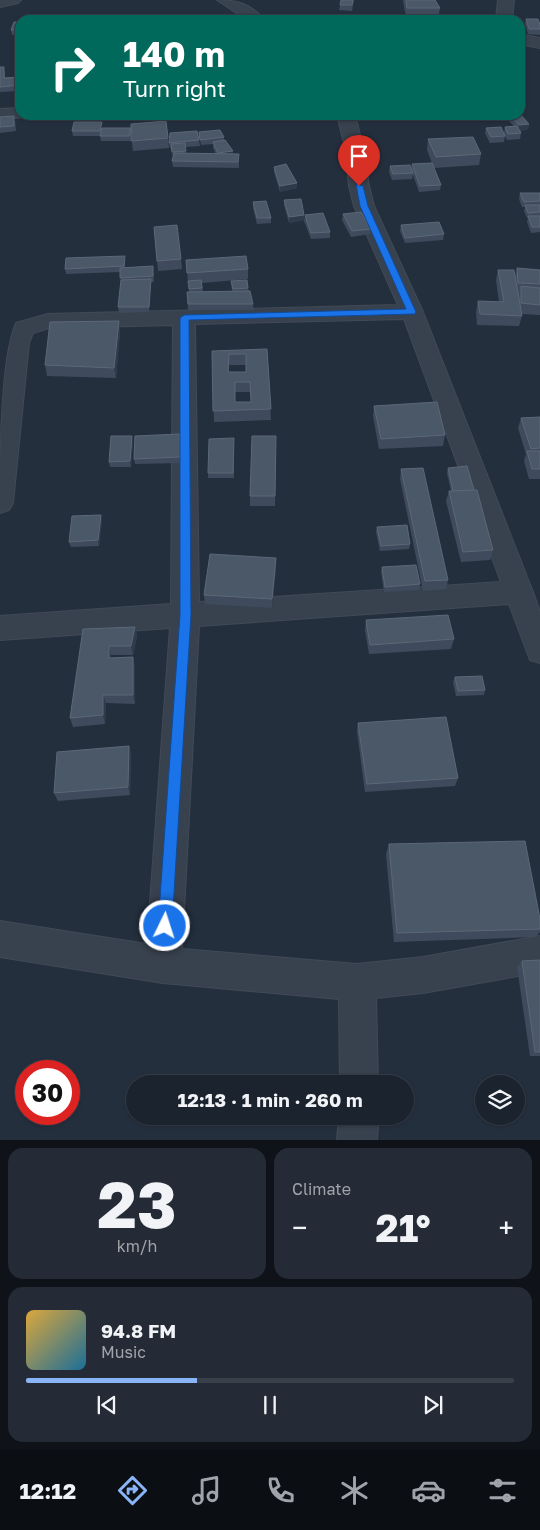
<!DOCTYPE html>
<html lang="en">
<head>
<meta charset="utf-8">
<style>
  body { margin:0; font-family:"Golos Text",sans-serif; background:#242b36; color:#f1f3f6; height:100vh; display:flex; flex-direction:column; font-size:19px; white-space:nowrap }
  * { box-sizing:border-box; margin:0 }
  p { font-size:16px; color:#a0a4aa }
  .icon { flex:none; width:28px; height:28px; fill:none; stroke:currentColor; stroke-width:2; stroke-linecap:round; stroke-linejoin:round }
  .map { position:relative; height:1140px; overflow:hidden }
  .drawer { display:flex; flex-direction:column; gap:8px; padding:8px; background:#0f1319; flex:1 }
  .drawer>* { flex:none }
  .guide { position:absolute; left:15px; top:15px; width:510px; height:105px; border-radius:15px; box-shadow:0 1px 4px #0004,0 0 0 1px #39404a; background:#00695c; color:#fff; overflow:hidden }
  .controls { position:absolute; left:475px; top:1075px; display:grid; gap:10px }
  .controls a { display:grid; place-items:center; width:50px; height:50px; border-radius:50%; background:#1b232e; box-shadow:0 1px 4px #0004,0 0 0 1px #39404a; font-size:25px }
  .speed { position:absolute; left:15px; top:1060px; display:flex; gap:10px; font-size:25px; font-weight:700; text-align:center }
  .speed>* { display:grid; place-content:center; width:65px; height:65px; border-radius:50%; background:#1b232e; box-shadow:0 1px 4px #0004,0 0 0 1px #39404a; line-height:1 }
  .speed .limit { border:8px solid #d22; background:#fff; color:#111 }
  .pin { position:absolute; display:grid; place-items:center; width:42px; height:42px; color:#fff; margin:-51px -21px; border-radius:50% 50% 50% 0; rotate:-45deg; box-shadow:0 0 5px #0007 }
  .pin .icon { rotate:45deg }
  .me { position:absolute; width:55px; margin:-28px; rotate:4deg; stroke-linejoin:round; filter:drop-shadow(0 0 4px #0008) }
  .turn { display:flex; align-items:center; gap:18px; height:105px; padding:0 25px; font-size:22px }
  .turn .icon { width:65px; height:65px; stroke-width:2.5 }
  .turn b { display:block; font-size:35px; line-height:42px }
  .big { font-size:38px; font-weight:700; line-height:1.1 }
  .drawer .tile { flex:1; display:flex; flex-direction:column; justify-content:center; gap:8px; min-width:0; padding:0 18px; border-radius:15px; background:#242b36 }
  .drawer .dial { align-items:center; gap:0 }
  .dial b { font-size:65px; line-height:1 }
  .song { display:flex; align-items:center; gap:15px }
  .cover { width:60px; height:60px; border-radius:8px; background:linear-gradient(135deg,hsl(40 70% 55%),hsl(200 70% 35%)) }
  .played { height:5px; border-radius:2px; background:linear-gradient(90deg,#8ab4f8 35%,#39404a 35%) }
  .keys { display:flex; justify-content:space-around; direction:ltr }
  .heat { display:flex; justify-content:space-between; align-items:center; font-size:28px; direction:ltr }
  .drawer .tiles { flex:1; display:grid; gap:8px; grid-template-columns:1fr 1fr }
  .tile:last-child { grid-column:span 2 }
  .trip { position:absolute; left:126px; top:1075px; width:288px; height:50px; border-radius:25px; background:#1b232e; box-shadow:0 1px 4px #0004,0 0 0 1px #39404a; font-weight:700; line-height:50px; text-align:center }
  .tabs { display:flex; height:80px; justify-content:space-around; align-items:center; background:#0b0e12; color:#a0a4aa }
  .tabs .icon { width:35px; height:35px }
  .tabs .selected { color:#8ab4f8 }
  .tabs b { font-size:22px; color:#f1f3f6 }
  .map>svg:first-child { display:block }
  .lines { fill:none; stroke-linecap:round; stroke-linejoin:round }
  .street-casing { stroke:#414a57; stroke-width:2 }
  .street { fill:#38414e; fill-rule:evenodd }
  .wall { fill:#3f4b5c; fill-rule:evenodd }
  .shaded-wall { fill:#2f3b4b }
  .building { fill:#4b5868; stroke:#5c6777; fill-rule:evenodd }
  .route { fill:#1a73e8; stroke:#114b97 }
</style>
</head>
<body>
<div class="map">
<svg width="540" height="1140" viewBox="0 0 540 1140">
  <rect width="100%" height="100%" fill="#242f3e"/>
  <g class="lines">
    <!-- street casing -->
    <g class="street-casing">
      <g id="street">
        <polygon points="0,0 21,0 18,3 0,7"/>
        <path d="M217 0C236 0 252 4 264 20H247Z"/>
        <polygon points="498,0 514,0 512,20 496,20"/>
        <polygon points="520,34 540,38 540,48 520,44"/>
        <polygon points="20,108 20,115 27,115 26,117 0,119 0,109"/>
        <path d="M337 115H355L363 147 369 186 374 206 423 312 533 592 540 612V663L530 660 509 604 199 626 182 949 357 964 423 957 540 936V972L423 993 376 998 378 1084H340L339 999 163 983 0 957V921L147 944 170 628 0 640V616L171 604 173 325 49 328 33 333 29 343 13 503 9 510 0 513C0 467 0 360 16 323L48 314 398 305 354 206 349 186 345 147ZM404 319 501 582 199 602 195 324Z"/>
        <polygon points="339,1116 379,1116 377,1140 337,1140"/>
      </g>
    </g>
    <!-- street -->
    <use href="#street" class="street"/>
  </g>
  <!-- wall -->
  <g class="wall">
    <polygon points="341,0 354,0 352,11 339,10"/>
    <polygon points="403,0 435,0 440,8 438,18 406,17"/>
    <polygon points="526,19 540,25 540,35 528,34 525,24"/>
    <polygon points="20,22 20,35 12,35 11,30"/>
    <polygon points="0,67 5,72 5,78 20,77 20,91 0,92"/>
    <polygon points="127,115 148,115 127,116"/>
    <polygon points="499,115 520,115 529,124 528,129 520,131 521,133 520,139 507,140 505,136 504,142 490,143 485,133 486,128 504,133 505,127 514,126 505,117 500,117"/>
    <polygon points="0,117 15,121 16,131 0,133"/>
    <polygon points="166,121 169,148 133,151 131,134 130,141 101,141 100,136 73,136 72,131 103,128 131,128"/>
    <polygon points="199,132 224,137 224,140 233,154 239,154 239,168 173,167 172,161 173,157 171,148 170,148 169,143 199,140 200,146 185,147 186,153 216,154 213,148 213,144 201,145"/>
    <polygon points="428,139 481,154 479,165 434,168 441,185 440,190 419,192 413,175 412,179 392,180 389,172 390,166 411,168 412,164 432,163 427,150"/>
    <polygon points="274,167 297,183 297,188 280,192 274,172"/>
    <polygon points="520,193 540,193 540,232 531,233 527,222 528,218 527,218 524,211 525,207 522,207 519,199"/>
    <polygon points="284,200 304,220 289,223 284,205"/>
    <polygon points="253,202 271,218 271,223 257,224 253,208"/>
    <polygon points="343,214 371,229 370,234 351,237 342,220"/>
    <polygon points="305,215 330,232 330,238 311,239 304,221"/>
    <polygon points="401,225 444,234 443,240 405,243 400,231"/>
    <polygon points="154,227 181,259 182,269 158,271"/>
    <polygon points="125,256 125,268 153,266 154,282 151,282 149,312 119,313 118,307 121,284 120,272 66,274 65,269"/>
    <polygon points="186,260 248,269 248,279 202,283 203,292 232,291 231,281 248,288 249,291 253,304 254,310 188,310 187,292 189,292"/>
    <polygon points="517,268 540,270 540,315 522,314 522,316 519,326 477,325 476,312 478,301 499,302 496,280 498,270 515,276"/>
    <polygon points="119,321 120,332 116,378 47,376 45,365"/>
    <path d="M267 349 271 420 214 422 212 351ZM229 365H246V372H229ZM235 392H251V402H235Z"/>
    <polygon points="374,406 445,435 443,446 379,449 373,416"/>
    <polygon points="540,417 540,479 529,479 524,461 526,454 518,428 521,418"/>
    <polygon points="180,434 180,463 135,464 134,459"/>
    <polygon points="276,436 275,506 250,506 250,496"/>
    <polygon points="133,441 131,467 110,467 109,462"/>
    <polygon points="234,444 234,478 208,478 208,473"/>
    <polygon points="448,468 474,490 493,550 490,560 461,562 446,501 449,491 451,491 447,473"/>
    <polygon points="401,469 448,580 446,589 423,591 400,479"/>
    <polygon points="102,520 99,546 71,547 69,542"/>
    <polygon points="377,527 410,544 409,549 380,551 376,532"/>
    <polygon points="382,567 420,584 419,590 384,592 381,572"/>
    <polygon points="276,568 272,608 205,604 204,595"/>
    <polygon points="366,620 454,639 451,649 369,654 365,630"/>
    <polygon points="135,627 137,636 133,655 111,655 111,658 135,666 135,704 106,703 105,724 73,727 70,718 83,629"/>
    <polygon points="455,677 485,690 484,695 456,696 453,682"/>
    <polygon points="358,723 458,778 455,786 365,792 357,732"/>
    <polygon points="129,746 131,755 130,795 58,801 54,793"/>
    <polygon points="389,844 540,919 540,932 536,937 394,942 386,854"/>
    <polygon points="540,960 540,1056 530,1056 517,967 522,961"/>
  </g>
  <!-- shaded-wall -->
  <g class="shaded-wall">
    <polygon points="501,115 506,115 505,117 500,117"/>
    <polygon points="529,124 528,129 518,131 519,125"/>
    <polygon points="233,151 233,157 218,153"/>
    <polygon points="297,183 297,188 280,192 280,186"/>
    <polygon points="304,215 304,220 289,223 289,217"/>
    <polygon points="119,321 120,332 116,378 114,368"/>
    <polygon points="180,434 181,440 180,463"/>
    <polygon points="132,436 133,441 131,467 130,461"/>
    <polygon points="101,515 102,520 99,546 98,540"/>
    <polygon points="276,558 276,568 272,608 272,599"/>
    <polygon points="135,627 137,636 133,655 131,646"/>
    <polygon points="109,646 111,655 112,668 109,658"/>
    <polygon points="133,657 135,666 135,704 133,695"/>
    <polygon points="103,695 106,703 105,724 103,715"/>
    <polygon points="129,746 131,755 130,795 128,787"/>
  </g>
  <!-- building -->
  <g class="building">
    <polygon points="341,0 353,0 352,5 340,5"/>
    <polygon points="406,0 435,0 440,8 407,8"/>
    <polygon points="526,19 538,19 540,25 540,29 529,29"/>
    <polygon points="14,22 20,22 20,30 11,30"/>
    <polygon points="0,67 4,67 4,78 20,77 20,85 0,87"/>
    <polygon points="520,114 529,124 519,125 510,115 520,115"/>
    <polygon points="14,116 14,126 0,127 0,117"/>
    <polygon points="166,121 168,138 131,141 131,124"/>
    <polygon points="74,122 102,122 100,131 72,131"/>
    <polygon points="517,126 521,133 508,134 505,127"/>
    <polygon points="501,127 505,136 491,137 486,128"/>
    <polygon points="102,128 131,128 129,136 100,136"/>
    <polygon points="220,130 224,137 200,140 199,132"/>
    <polygon points="197,131 199,140 169,143 170,133"/>
    <polygon points="473,137 481,154 436,157 428,139"/>
    <polygon points="225,140 233,151 218,153 213,142"/>
    <polygon points="185,143 186,151 172,152 171,144"/>
    <polygon points="174,153 239,154 238,162 172,161"/>
    <polygon points="432,163 441,185 420,186 412,164"/>
    <polygon points="286,164 297,183 280,186 274,167"/>
    <polygon points="410,165 413,173 393,174 390,166"/>
    <polygon points="520,193 540,193 540,201 524,202"/>
    <polygon points="301,199 304,215 289,217 284,200"/>
    <polygon points="266,201 271,218 257,218 253,202"/>
    <polygon points="525,205 540,205 540,212 528,213"/>
    <polygon points="361,212 371,229 352,231 343,214"/>
    <polygon points="323,213 330,232 311,233 305,215"/>
    <polygon points="528,216 540,216 540,227 532,227"/>
    <polygon points="439,222 444,234 405,238 401,225"/>
    <polygon points="177,225 181,259 157,261 154,227"/>
    <polygon points="125,256 124,266 65,269 66,258"/>
    <polygon points="246,256 248,269 187,273 186,260"/>
    <polygon points="153,266 153,276 120,278 120,268"/>
    <polygon points="517,268 540,270 540,284 518,283"/>
    <polygon points="498,270 514,270 522,316 480,314 478,301 504,302"/>
    <polygon points="151,279 149,307 118,307 121,280"/>
    <polygon points="201,280 202,288 189,289 188,281"/>
    <polygon points="247,280 248,288 233,289 231,281"/>
    <polygon points="521,286 540,288 540,305 521,303"/>
    <polygon points="250,291 253,304 188,304 187,292"/>
    <polygon points="119,321 114,368 45,365 50,322"/>
    <path d="M267 349 271 409 213 411 212 351ZM229 354H246V372H228ZM235 382H250L251 402H235Z"/>
    <polygon points="437,402 445,435 381,439 374,406"/>
    <polygon points="540,417 540,448 531,449 521,418"/>
    <polygon points="180,434 180,457 134,459 135,436"/>
    <polygon points="111,436 132,436 130,461 109,462"/>
    <polygon points="252,436 276,436 275,496 250,496"/>
    <polygon points="234,438 233,473 208,473 209,439"/>
    <polygon points="527,451 540,451 540,469 532,469"/>
    <polygon points="467,466 474,490 453,491 448,468"/>
    <polygon points="423,468 448,580 425,581 401,469"/>
    <polygon points="477,490 493,550 463,552 449,491"/>
    <polygon points="101,515 98,540 69,542 72,516"/>
    <polygon points="407,525 410,544 381,546 377,527"/>
    <polygon points="210,554 276,558 272,599 204,595"/>
    <polygon points="416,565 420,584 385,587 382,567"/>
    <polygon points="448,615 454,639 370,645 366,620"/>
    <polygon points="135,627 131,646 109,646 109,658 133,657 133,695 103,695 103,715 70,718 83,629"/>
    <polygon points="482,676 485,690 458,691 455,677"/>
    <polygon points="446,717 458,778 367,784 358,723"/>
    <polygon points="129,746 128,787 54,793 57,752"/>
    <polygon points="525,841 540,919 540,929 397,933 389,844"/>
    <polygon points="540,960 540,1052 535,1052 522,961"/>
  </g>
  <!-- route -->
  <polygon class="route" points="356,184 363,186 368,206 416,312 415,314 189,320 191,615 172,926 170,932 165,934 160,932 158,926 180,615 180,318 184,315 406,309 360,206"/>
</svg>
<div class="controls">
<a><svg class="icon" aria-label="layers" viewBox="0 0 24 24"><path d="M12 4l9 5-9 5-9-5zM3 14l9 5 9-5"/></svg></a>
</div>
<div class="speed"><div class="limit">30</div></div>
<div class="pin" style="left:359px;top:186px;background:#d93025"><svg class="icon" aria-label="arrive" viewBox="0 0 24 24"><path d="M6 21V4h12l-3 4 3 4H6"/></svg></div>
<svg class="me" style="left:165px;top:926px" viewBox="-20 -20 40 40"><circle r="17" fill="#1a73e8" stroke="#fff" stroke-width="3"/><path d="M0-11L8 9 0 5-8 9z" fill="#fff"/></svg>
<div class="trip">12:13 · 1 min · 260 m</div>
<div class="guide">
<div class="turn"><svg class="icon" aria-label="right" viewBox="0 0 24 24"><path d="M7 20v-9h11M14 6l5 5-5 5"/></svg><div><b>140 m</b>Turn right</div></div>
</div>
</div>
<section class="drawer">
<div class="tiles">
<div class="tile dial"><b>23</b><p>km/h</p></div>
<div class="tile"><p>Climate</p>
<div class="heat"><a>−</a><b class="big">21°</b><a>+</a></div>
</div>
<div class="tile">
<div class="song"><i class="cover"></i><div><b>94.8 FM</b><p>Music</p></div></div>
<div class="played"></div>
<div class="keys"><svg class="icon" aria-label="previous" viewBox="0 0 24 24"><path d="M18 5L8 12l10 7zM5 5v14"/></svg><svg class="icon" aria-label="pause" viewBox="0 0 24 24"><path d="M8 5v14M16 5v14"/></svg><svg class="icon" aria-label="next" viewBox="0 0 24 24"><path d="M6 5l10 7-10 7zM19 5v14"/></svg></div>
</div>
</div>
</section>
<nav class="tabs">
<b>12:12</b>
<svg class="icon selected" aria-label="directions" viewBox="0 0 24 24"><path d="M12 3l9 9-9 9-9-9zM9 14v-3h6M13 9l2 2-2 2"/></svg>
<svg class="icon" aria-label="music" viewBox="0 0 24 24"><path d="M9 18V5l10-2v13"/><circle cx="6" cy="18" r="3"/><circle cx="16" cy="16" r="3"/></svg>
<svg class="icon" aria-label="phone" viewBox="0 0 24 24"><path d="M5 4h4l2 5-3 2q2 4 5 5l2-3 5 2v4C11 20 4 13 5 4z"/></svg>
<svg class="icon" aria-label="climate" viewBox="0 0 24 24"><path d="M12 3v18M4 7l16 10M4 17L20 7"/></svg>
<svg class="icon" aria-label="car" viewBox="0 0 24 24"><path d="M5 17H2v-5l4-1 3-4h7l3 4 3 1v5h-3M9 17h6M6 11h13"/><circle cx="7" cy="17" r="2"/><circle cx="17" cy="17" r="2"/></svg>
<svg class="icon" aria-label="filters" viewBox="0 0 24 24"><path d="M4 7h16M4 17h16"/><circle cx="9" cy="7" r="2"/><circle cx="15" cy="17" r="2"/></svg>
</nav>
</body>
</html>
